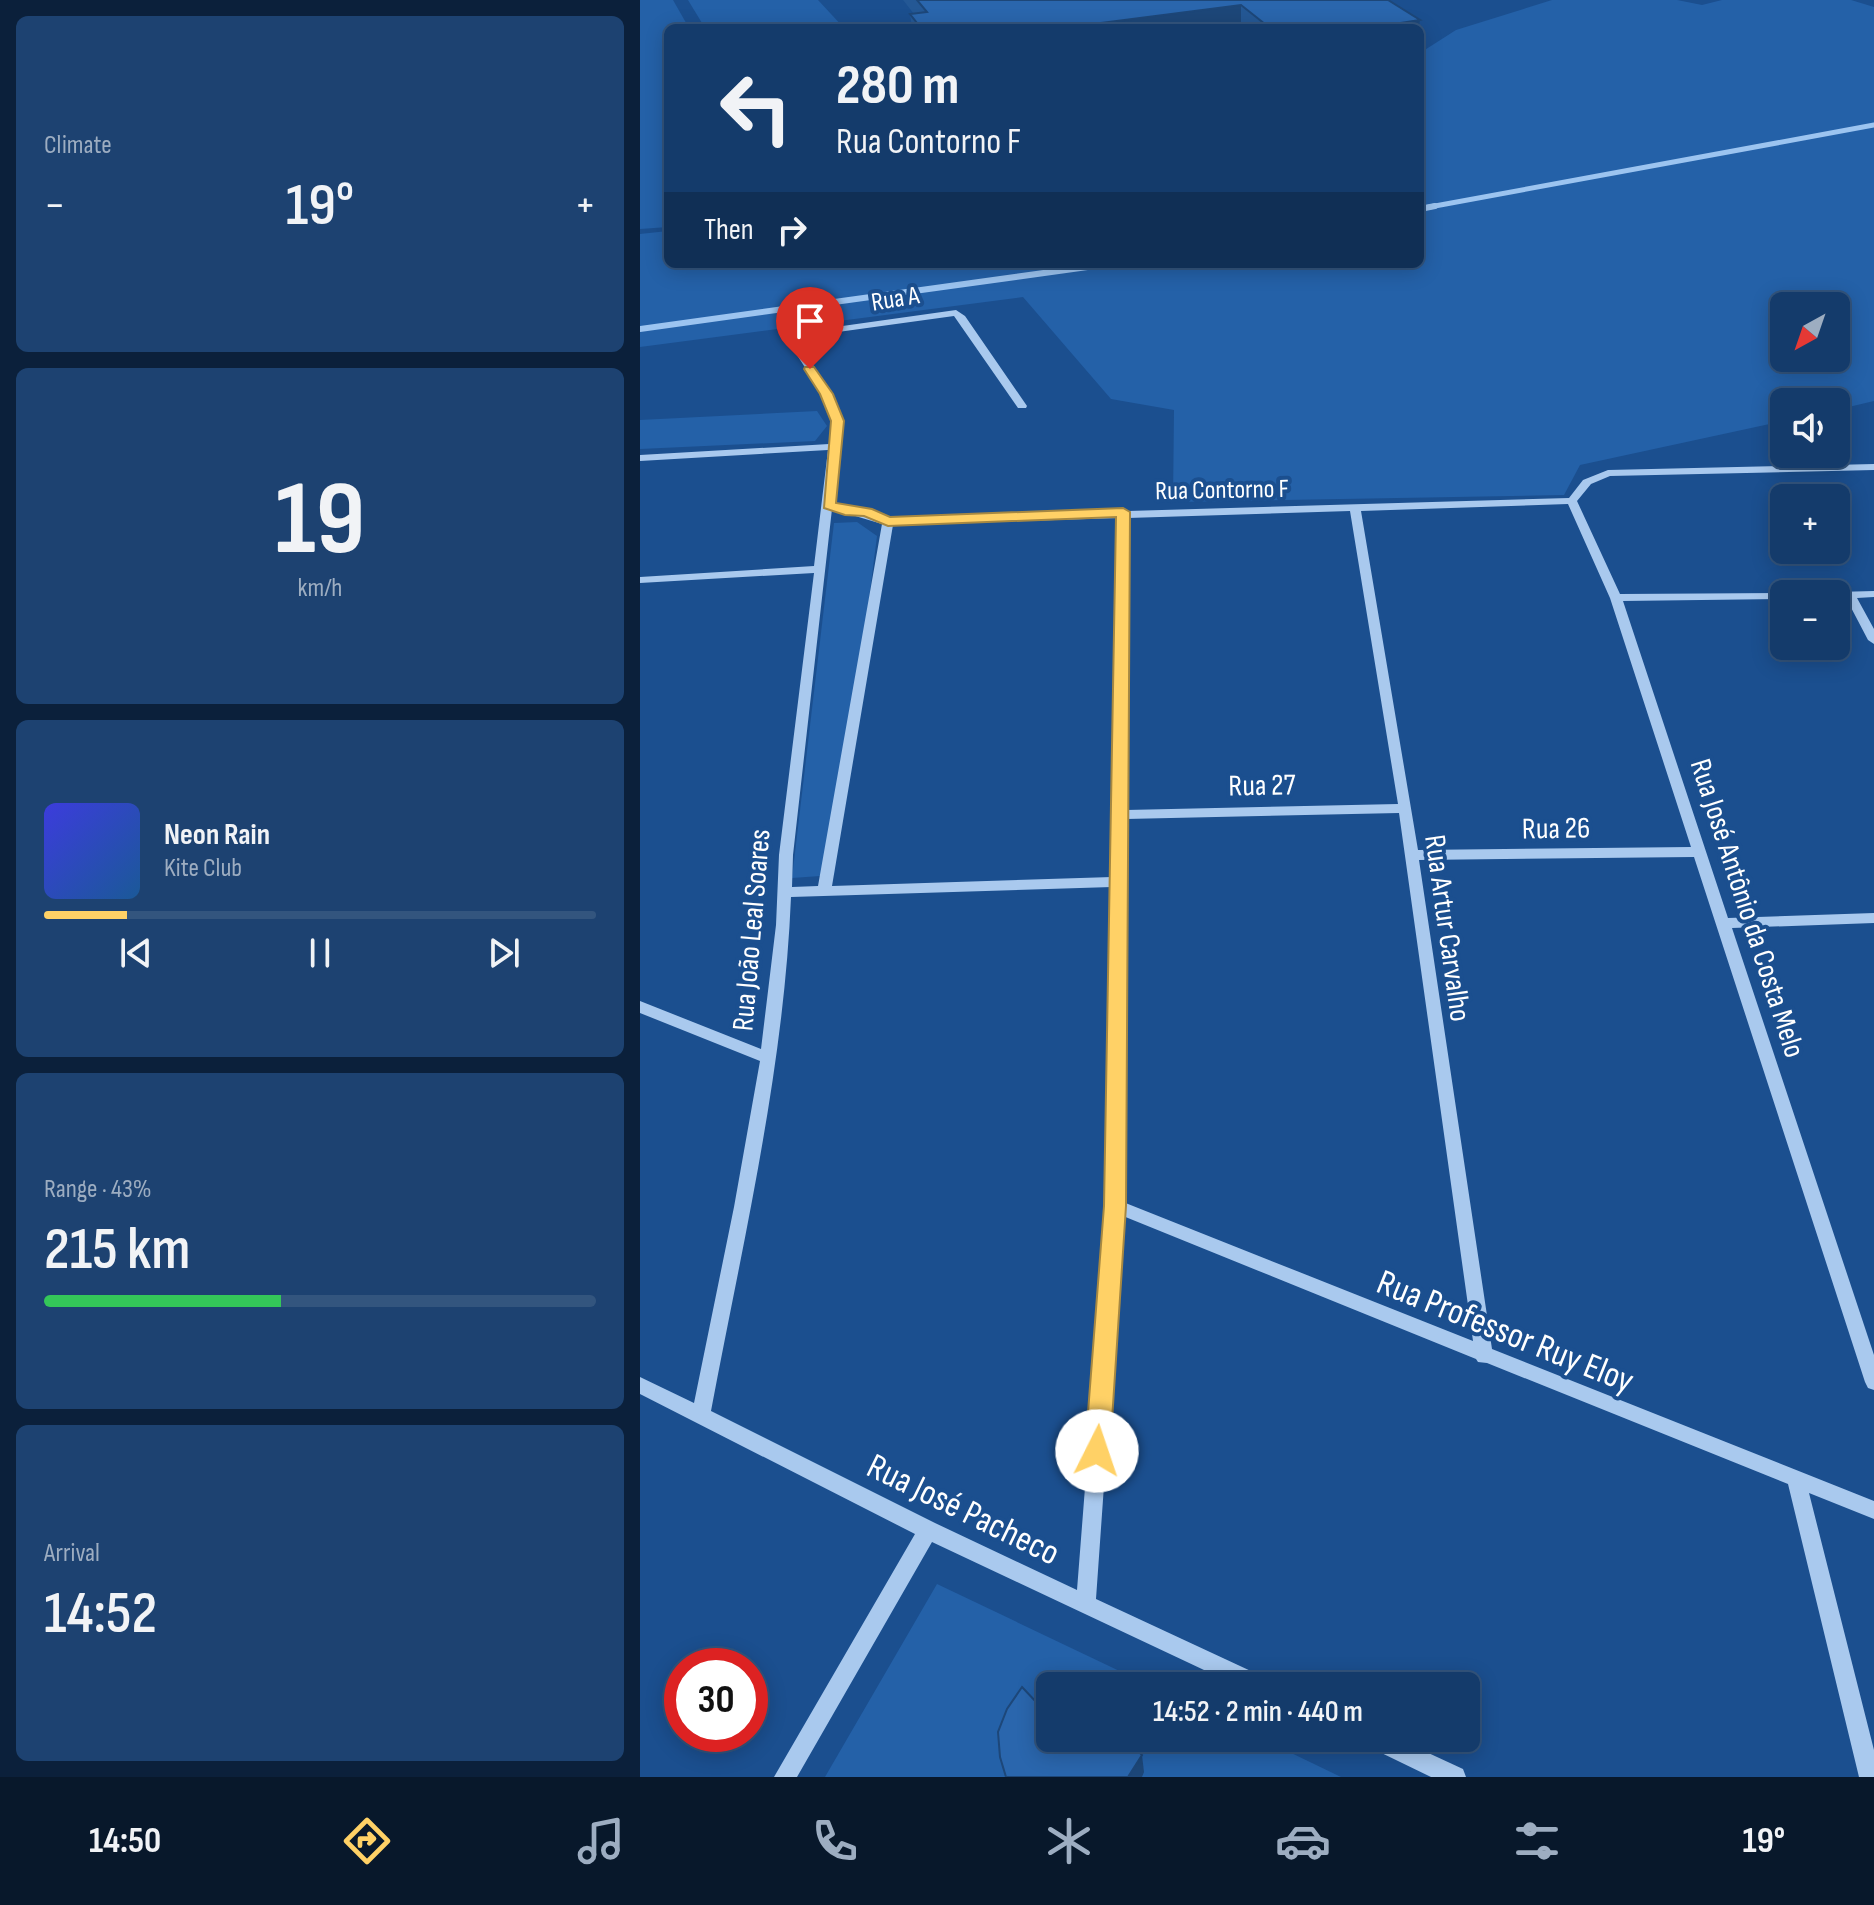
<!DOCTYPE html>
<html lang="en">
<head>
<meta charset="utf-8">
<style>
  body { margin:0; font-family:"Sofia Sans Condensed",sans-serif; background:#1d4271; color:#f1f3f6; height:100vh; display:flex; flex-direction:column; font-size:30px; white-space:nowrap }
  * { box-sizing:border-box; margin:0 }
  p { font-size:26px; color:#9dadc1 }
  .icon { flex:none; width:44px; height:44px; fill:none; stroke:currentColor; stroke-width:2; stroke-linecap:round; stroke-linejoin:round }
  .map { position:relative; flex:1; overflow:hidden }
  .panel { display:flex; flex-direction:column; gap:16px; padding:16px; background:#0b203b; width:640px }
  .panel>* { flex:none }
  .banner { position:absolute; left:24px; top:24px; width:760px; height:244px; border-radius:12px; box-shadow:0 4px 20px #0003,0 0 0 2px #33557e; background:#143b6b; color:#f1f3f6; overflow:hidden }
  .needle { width:52px; rotate:220deg }
  .buttons { position:absolute; left:1130px; top:292px; display:grid; gap:16px }
  .buttons a { display:grid; place-items:center; width:80px; height:80px; border-radius:12px; background:#143b6b; box-shadow:0 4px 20px #0003,0 0 0 2px #33557e; font-size:40px }
  .speed { position:absolute; left:24px; top:1648px; display:flex; gap:16px; font-size:40px; font-weight:700; text-align:center }
  .speed>* { display:grid; place-content:center; width:104px; height:104px; border-radius:50%; background:#143b6b; box-shadow:0 4px 20px #0003,0 0 0 2px #33557e; line-height:1 }
  .speed .limit { border:12px solid #d22; background:#fff; color:#111 }
  .pin { position:absolute; display:grid; place-items:center; width:68px; height:68px; color:#fff; margin:-82px -34px; border-radius:50% 50% 50% 0; rotate:-45deg; box-shadow:0 0 8px #0007 }
  .pin .icon { rotate:45deg }
  .me { position:absolute; width:88px; margin:-44px; rotate:4deg; stroke-linejoin:round; filter:drop-shadow(0 0 6px #0008) }
  .turn { display:flex; align-items:center; gap:28px; height:168px; padding:0 40px; font-size:36px }
  .turn .icon { width:104px; height:104px; stroke-width:2.5 }
  .turn b { display:block; font-size:56px; line-height:68px }
  .then { display:flex; align-items:center; height:76px; padding:0 40px; background:#0003; gap:16px; font-size:30px }
  .big { font-size:60px; font-weight:600; line-height:1.1 }
  .panel .card { flex:1; display:flex; flex-direction:column; justify-content:center; gap:12px; min-width:0; padding:0 28px; border-radius:12px; background:#1d4271 }
  .panel .dial { align-items:center; gap:0 }
  .dial b { font-size:104px; line-height:1 }
  .song { display:flex; align-items:center; gap:24px }
  .cover { width:96px; height:96px; border-radius:12px; background:linear-gradient(135deg,hsl(240 70% 55%),hsl(210 70% 35%)) }
  .played { height:8px; border-radius:4px; background:linear-gradient(90deg,#ffd166 15%,#33557e 15%) }
  .keys { display:flex; justify-content:space-around; direction:ltr }
  .heat { display:flex; justify-content:space-between; align-items:center; font-size:44px; direction:ltr }
  .charge { height:12px; border-radius:6px; background:linear-gradient(90deg,#34c759 43%,#33557e 0) }
  .trip { position:absolute; left:396px; top:1672px; width:444px; height:80px; border-radius:12px; background:#143b6b; box-shadow:0 4px 20px #0003,0 0 0 2px #33557e; font-weight:600; line-height:80px; text-align:center }
  .tabs { display:flex; height:128px; justify-content:space-around; align-items:center; background:#08182b; color:#9dadc1 }
  .tabs .icon { width:56px; height:56px }
  .tabs .active { color:#ffd166 }
  .tabs b { font-size:36px; color:#f1f3f6 }
  main { display:flex; flex:1; min-height:0 }
  .map>svg:first-child { display:block }
  .green { fill:#2461a8; fill-rule:evenodd }
  .lines { fill:none; stroke-linecap:round; stroke-linejoin:round }
  .stream-far1 { stroke:#9cc4f0; stroke-width:5 }
  .stream { stroke:#9cc4f0; stroke-width:6 }
  .minor { fill:#a9c9ee; fill-rule:evenodd }
  .wall { fill:#245895 }
  .shaded-wall { fill:#1d4779 }
  .building { fill:#2a66ad; stroke:#1d4779; stroke-width:2 }
  .route { fill:#ffd166; stroke:#a68842; stroke-width:2 }
  .labels { text-anchor:middle; stroke-width:8; stroke-linejoin:round; paint-order:stroke }
  .far-street-label { font-size:26px; fill:#fff; stroke:#1b4f8f }
  .street-label { font-size:30px; fill:#fff; stroke:#1b4f8f }
  .near-street-label { font-size:36px; fill:#fff; stroke:#1b4f8f }
</style>
</head>
<body>
<main>
<section class="panel">
<div class="card"><p>Climate</p>
<div class="heat"><a>−</a><b class="big">19°</b><a>+</a></div>
</div>
<div class="card dial"><b>19</b><p>km/h</p></div>
<div class="card">
<div class="song"><i class="cover"></i><div><b>Neon Rain</b><p>Kite Club</p></div></div>
<div class="played"></div>
<div class="keys"><svg class="icon" aria-label="previous" viewBox="0 0 24 24"><path d="M18 5L8 12l10 7zM5 5v14"/></svg><svg class="icon" aria-label="pause" viewBox="0 0 24 24"><path d="M8 5v14M16 5v14"/></svg><svg class="icon" aria-label="next" viewBox="0 0 24 24"><path d="M6 5l10 7-10 7zM19 5v14"/></svg></div>
</div>
<div class="card"><p>Range · 43%</p><b class="big">215 km</b><div class="charge"></div></div>
<div class="card"><p>Arrival</p><b class="big">14:52</b></div>
</section>
<div class="map">
<svg width="1234" height="1777" viewBox="0 0 1234 1777">
  <rect width="100%" height="100%" fill="#1b4f8f"/>
  <!-- green -->
  <g class="green">
    <polygon points="0,0 33,0 49,28 28,28 28,227 0,229"/>
    <polygon points="48,0 178,0 204,28 65,28"/>
    <path d="M912 0H1037L1062 5 1082 0H1211L1234 7V401L1196 410V402H1144V421L940 465 924 495 533 502 534 410 471 399 383 297 0 347V234L28 231V264H780V53L816 30ZM1196 306V358H1144V306Z"/>
    <polygon points="177,411 187,426 175,441 0,449 0,420"/>
    <polygon points="217,522 237,536 194,875 152,878 194,523"/>
    <polygon points="297,1584 511,1686 410,1686 410,1738 620,1738 701,1777 185,1777"/>
  </g>
  <g class="lines">
    <!-- stream-far1 -->
    <polyline class="stream-far1" points="784,208 1234,125"/>
    <!-- stream -->
    <g class="stream">
      <polyline points="780,209 795,206"/>
      <polyline points="0,329 469,264"/>
    </g>
    <!-- minor -->
    <g class="minor">
      <path d="M316 310 325 316 387 406 386 408H378L314 316 169 336 158 342 192 394 202 421 193 503 249 519 478 512 483 509 488 511 929 498 943 480 968 470 1234 464V470L970 476 951 484 937 501 980 594 1144 593 1148 594H1144V599L983 601 1088 918 1234 913V923L1092 928 1234 1355V1390L1228 1388 1225 1382 1054 857 779 860 852 1349 1234 1501V1519L1169 1493 1234 1750V1777H1219L1148 1484 847 1363 838 1362 836 1359 483 1216 456 1599 628 1679 631 1686H598L292 1542 157 1777H134L275 1534 0 1394V1377L54 1403 94 1207 120 1061 0 1013V1001L121 1049 136 925 139 855 174 573 0 583V577L174 566 188 450 0 461V455L189 444 192 421 182 394 148 341 150 339 167 331ZM928 504 970 598 1051 847 778 850 721 511ZM192 509 242 524 178 886 152 887 153 855ZM710 511 758 804 486 810 488 518ZM478 518 472 877 192 886 253 525ZM759 813 833 1341 483 1202 486 819ZM472 887 467 1206 437 1590 295 1523 71 1411C103 1241 144 1070 151 897Z"/>
      <polygon points="1234,591 1234,597 1217,598 1234,629 1234,644 1228,640 1206,598 1196,598 1196,594 1191,594 1196,592"/>
      <polygon points="721,1738 756,1738 823,1769 826,1777 791,1777 725,1745"/>
    </g>
  </g>
  <!-- wall -->
  <polygon class="wall" points="263,0 750,0 748,0 780,20 779,28 603,28 601,26 586,28 272,28 270,14 274,14"/>
  <!-- shaded-wall -->
  <g class="shaded-wall">
    <polygon points="601,5 601,26 586,28 422,28"/>
    <polygon points="780,20 779,28 735,28 735,27"/>
    <polygon points="502,1755 504,1772 502,1777 488,1777"/>
  </g>
  <!-- building -->
  <g class="building">
    <polygon points="277,0 748,0 780,20 735,27 736,28 630,28 601,5 422,28 281,28 270,14 287,12"/>
    <polygon points="422,1679 428,1686 415,1686"/>
    <polygon points="441,1679 450,1686 435,1686"/>
    <polygon points="382,1687 398,1704 410,1691 410,1738 486,1738 502,1755 488,1777 366,1777 360,1757 358,1732 367,1709"/>
  </g>
  <!-- route -->
  <polygon class="route" points="165,367 174,367 193,394 204,421 196,503 232,509 250,517 483,508 490,512 486,1206 470,1451 466,1459 457,1463 449,1459 445,1451 464,1206 476,517 248,526 224,516 205,515 184,508 191,421 180,394 164,369"/>
  <g class="labels">
    <!-- far-street labels -->
    <g class="far-street-label">
      <text transform="translate(255 298) rotate(-9)" y="9">Rua A</text>
      <text transform="translate(582 489) rotate(-1)" y="9">Rua Contorno F</text>
    </g>
    <!-- street labels -->
    <g class="street-label">
      <text transform="translate(622 785) rotate(-1)" y="10">Rua 27</text>
      <text transform="translate(916 828) rotate(-1)" y="10">Rua 26</text>
      <text transform="translate(1108 908) rotate(72)" y="10">Rua José Antônio da Costa Melo</text>
      <text transform="translate(808 928) rotate(82)" y="10">Rua Artur Carvalho</text>
      <text transform="translate(111 930) rotate(-85)" y="10">Rua João Leal Soares</text>
    </g>
    <!-- near-street labels -->
    <g class="near-street-label">
      <text transform="translate(866 1330) rotate(22)" y="13">Rua Professor Ruy Eloy</text>
      <text transform="translate(324 1508) rotate(26)" y="13">Rua José Pacheco</text>
    </g>
  </g>
</svg>
<div class="buttons">
<a><svg class="needle" viewBox="-14 -14 28 28"><path d="M0-13l5 13h-10z" fill="#e53935"/><path d="M0 13l5-13h-10z" fill="#9dadc1"/></svg></a>
<a><svg class="icon" aria-label="sound" viewBox="0 0 24 24"><path d="M4 9h4l5-4v14l-5-4H4zM17 9q2 3 0 6"/></svg></a>
<a>+</a>
<a>−</a>
</div>
<div class="speed"><div class="limit">30</div></div>
<div class="pin" style="left:170px;top:369px;background:#d93025"><svg class="icon" aria-label="arrive" viewBox="0 0 24 24"><path d="M6 21V4h12l-3 4 3 4H6"/></svg></div>
<svg class="me" style="left:457px;top:1451px" viewBox="-20 -20 40 40"><circle r="19" fill="#fff"/><path d="M0-13L10 11 0 6-10 11z" fill="#ffd166"/></svg>
<div class="trip">14:52 · 2 min · 440 m</div>
<div class="banner">
<div class="turn"><svg class="icon" aria-label="left" viewBox="0 0 24 24"><path d="M17 20v-9H6M10 6l-5 5 5 5"/></svg><div><b>280 m</b>Rua Contorno F</div></div>
<div class="then">Then<svg class="icon" aria-label="right" viewBox="0 0 24 24"><path d="M7 20v-9h11M14 6l5 5-5 5"/></svg></div>
</div>
</div>
</main>
<nav class="tabs">
<b>14:50</b>
<svg class="icon active" aria-label="directions" viewBox="0 0 24 24"><path d="M12 3l9 9-9 9-9-9zM9 14v-3h6M13 9l2 2-2 2"/></svg>
<svg class="icon" aria-label="music" viewBox="0 0 24 24"><path d="M9 18V5l10-2v13"/><circle cx="6" cy="18" r="3"/><circle cx="16" cy="16" r="3"/></svg>
<svg class="icon" aria-label="phone" viewBox="0 0 24 24"><path d="M5 4h4l2 5-3 2q2 4 5 5l2-3 5 2v4C11 20 4 13 5 4z"/></svg>
<svg class="icon" aria-label="climate" viewBox="0 0 24 24"><path d="M12 3v18M4 7l16 10M4 17L20 7"/></svg>
<svg class="icon" aria-label="car" viewBox="0 0 24 24"><path d="M5 17H2v-5l4-1 3-4h7l3 4 3 1v5h-3M9 17h6M6 11h13"/><circle cx="7" cy="17" r="2"/><circle cx="17" cy="17" r="2"/></svg>
<svg class="icon" aria-label="filters" viewBox="0 0 24 24"><path d="M4 7h16M4 17h16"/><circle cx="9" cy="7" r="2"/><circle cx="15" cy="17" r="2"/></svg>
<b>19°</b>
</nav>
</body>
</html>
